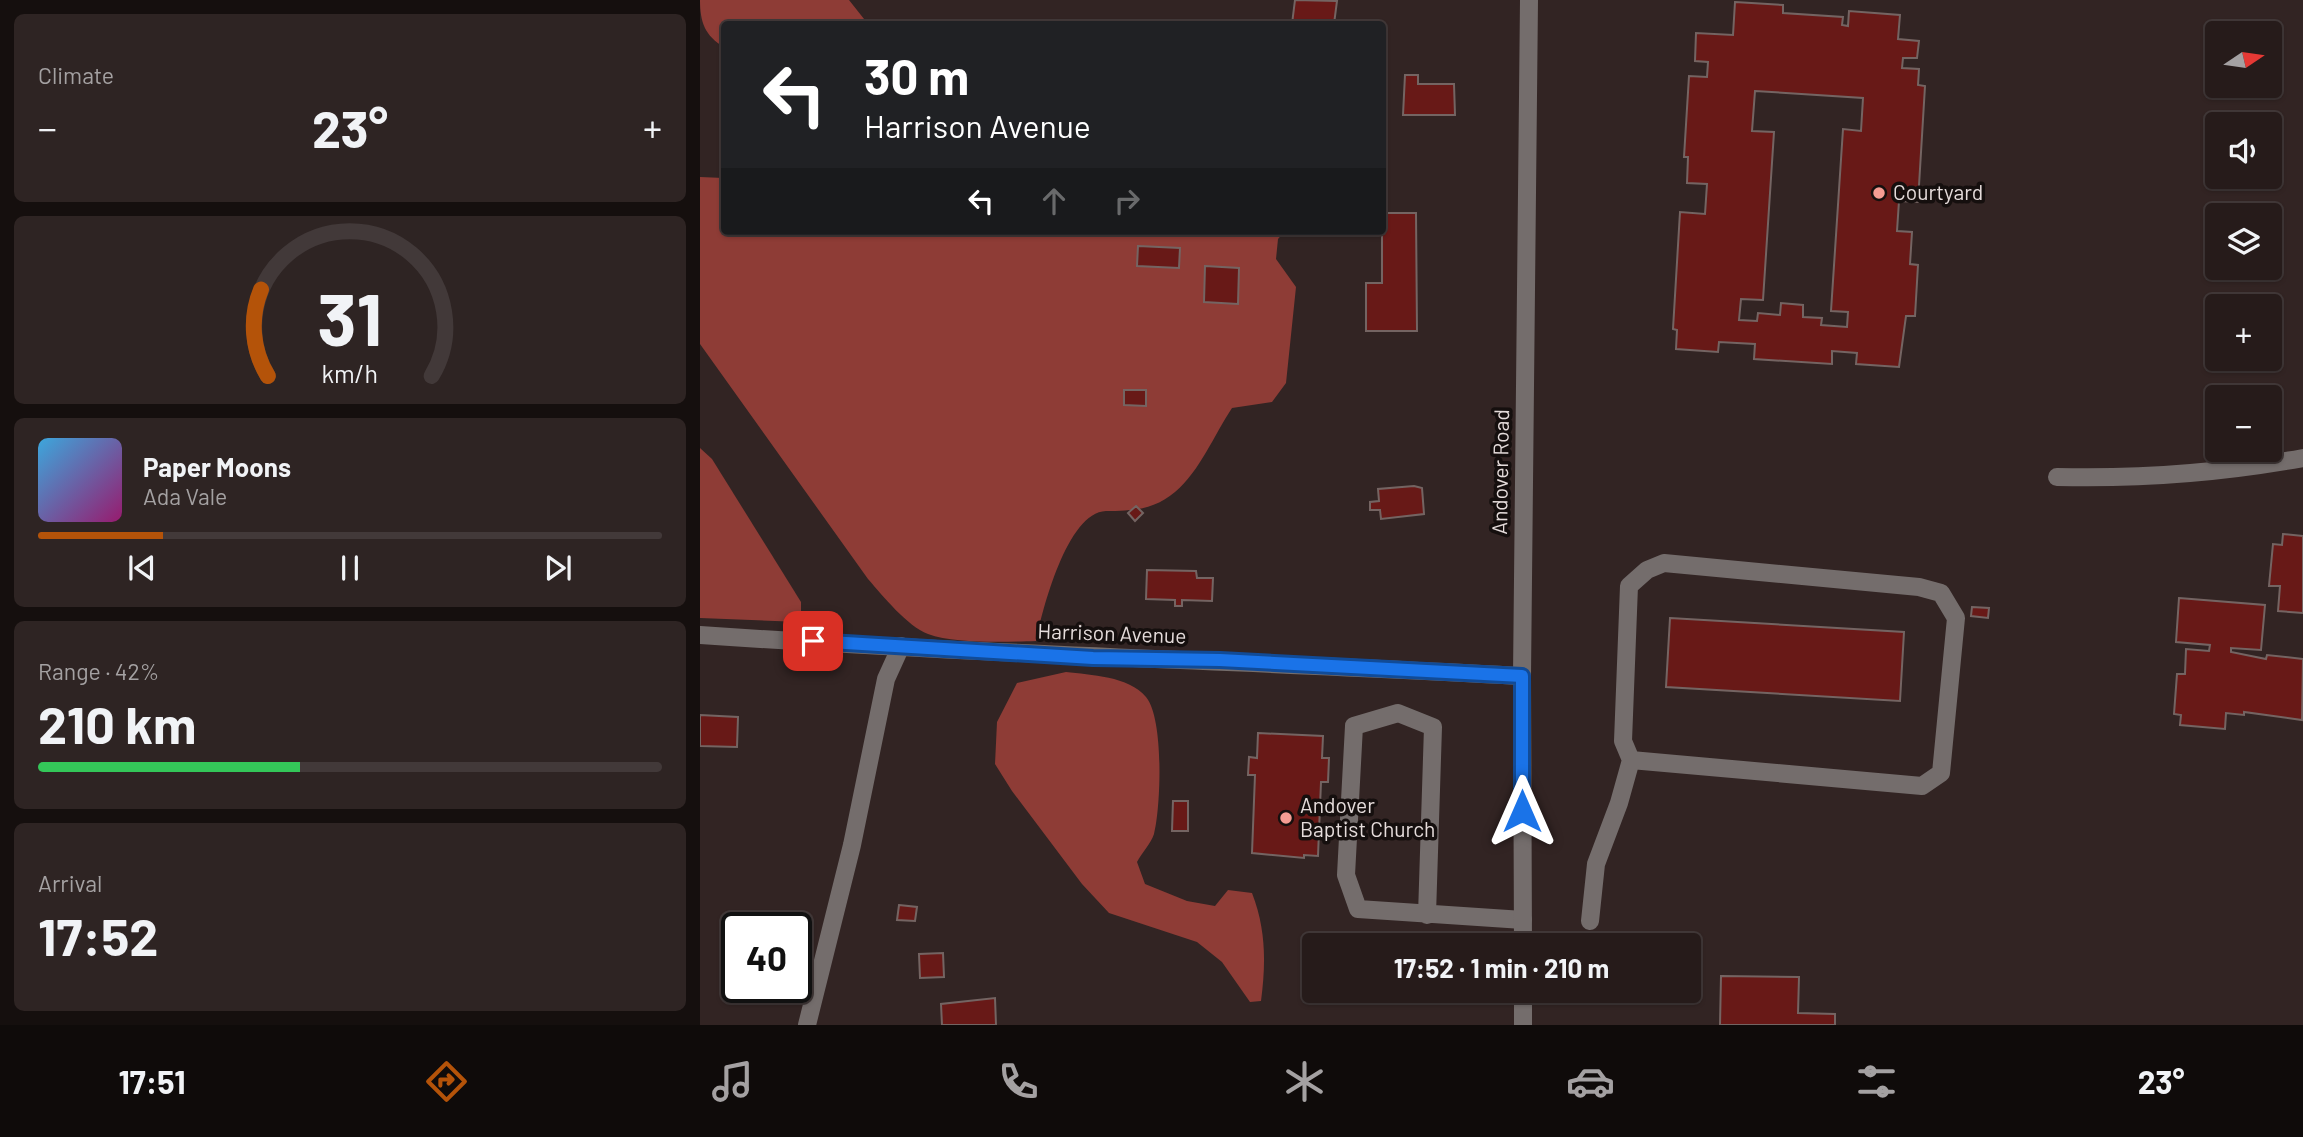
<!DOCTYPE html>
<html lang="en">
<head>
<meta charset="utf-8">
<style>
  body { margin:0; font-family:Barlow,sans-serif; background:#2e2423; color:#f1f3f6; height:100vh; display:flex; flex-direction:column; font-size:26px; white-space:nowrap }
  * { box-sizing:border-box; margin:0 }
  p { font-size:23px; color:#a4a1a2 }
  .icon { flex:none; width:38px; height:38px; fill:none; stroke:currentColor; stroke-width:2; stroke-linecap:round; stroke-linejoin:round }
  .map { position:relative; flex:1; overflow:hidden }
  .sheet { display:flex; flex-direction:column; gap:14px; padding:14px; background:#150f0e; width:700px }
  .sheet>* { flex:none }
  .hud { position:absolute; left:21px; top:21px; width:665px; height:214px; border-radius:7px; box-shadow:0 2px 5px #0004,0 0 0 2px #423939; background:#202124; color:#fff; overflow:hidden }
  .needle { width:46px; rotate:77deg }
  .controls { position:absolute; left:1505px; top:21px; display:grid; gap:14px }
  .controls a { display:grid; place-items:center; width:77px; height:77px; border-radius:7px; background:#261b1a; box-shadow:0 2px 5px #0004,0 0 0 2px #423939; font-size:35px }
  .speed { position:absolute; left:21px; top:912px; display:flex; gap:14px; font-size:35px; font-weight:700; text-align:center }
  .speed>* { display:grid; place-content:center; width:91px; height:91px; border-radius:50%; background:#261b1a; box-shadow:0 2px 5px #0004,0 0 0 2px #423939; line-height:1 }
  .speed .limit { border:4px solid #111; border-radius:10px; background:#fff; color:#111 }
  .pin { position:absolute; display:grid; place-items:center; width:60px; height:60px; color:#fff; margin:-30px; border-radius:14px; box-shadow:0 4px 10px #0006 }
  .me { position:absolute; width:77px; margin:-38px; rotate:0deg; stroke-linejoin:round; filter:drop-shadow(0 0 5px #0008) }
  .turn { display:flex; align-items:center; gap:24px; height:147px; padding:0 28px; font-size:32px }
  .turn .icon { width:91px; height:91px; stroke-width:2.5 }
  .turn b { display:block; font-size:49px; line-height:60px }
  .lanes { display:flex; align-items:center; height:66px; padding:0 28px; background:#0003; justify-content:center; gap:35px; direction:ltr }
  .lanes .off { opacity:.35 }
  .big { font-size:52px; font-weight:700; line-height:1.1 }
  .sheet .widget { flex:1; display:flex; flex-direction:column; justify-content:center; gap:10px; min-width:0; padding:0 24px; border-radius:10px; background:#2e2423 }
  .sheet .dial { align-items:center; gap:0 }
  .dial svg { height:182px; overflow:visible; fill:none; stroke:#423939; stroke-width:7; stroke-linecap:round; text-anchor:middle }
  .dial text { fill:#f1f3f6; stroke:none }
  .song { display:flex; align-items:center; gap:21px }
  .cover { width:84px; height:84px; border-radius:10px; background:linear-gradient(135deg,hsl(200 70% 55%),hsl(320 70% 35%)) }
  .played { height:7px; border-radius:4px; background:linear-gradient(90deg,#b45309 20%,#423939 20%) }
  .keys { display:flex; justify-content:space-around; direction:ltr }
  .heat { display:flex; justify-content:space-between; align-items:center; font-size:38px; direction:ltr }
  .charge { height:10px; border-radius:5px; background:linear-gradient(90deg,#34c759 42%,#423939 0) }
  .trip { position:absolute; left:602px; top:933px; width:399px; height:70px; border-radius:7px; background:#261b1a; box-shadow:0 2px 5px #0004,0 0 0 2px #423939; font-weight:700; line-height:70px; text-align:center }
  .tabs { display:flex; height:112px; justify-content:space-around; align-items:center; background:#0f0b0a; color:#a4a1a2 }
  .tabs .icon { width:49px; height:49px }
  .tabs .selected { color:#b45309 }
  .tabs b { font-size:32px; color:#f1f3f6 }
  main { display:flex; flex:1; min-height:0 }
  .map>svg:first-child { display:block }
  .forest { fill:#8e3c36 }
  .building { fill:#681917; stroke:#746462; stroke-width:2; fill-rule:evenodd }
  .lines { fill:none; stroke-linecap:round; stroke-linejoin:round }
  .minor { stroke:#746d6c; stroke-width:18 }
  .route-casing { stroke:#114b97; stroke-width:18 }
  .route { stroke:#1a73e8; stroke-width:12 }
  .poi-dot { fill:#f59c93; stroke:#150f0e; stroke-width:2.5 }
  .labels { text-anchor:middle; stroke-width:7; stroke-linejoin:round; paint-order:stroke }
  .poi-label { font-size:21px; fill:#e5dcdb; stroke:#150f0e; text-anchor:start }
  .street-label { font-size:21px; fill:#e5dcdb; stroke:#150f0e }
</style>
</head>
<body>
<main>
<section class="sheet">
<div class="widget"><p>Climate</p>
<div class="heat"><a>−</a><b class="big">23°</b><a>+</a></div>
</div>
<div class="widget dial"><svg viewBox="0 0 100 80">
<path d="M14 69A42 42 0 1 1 86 69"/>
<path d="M14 69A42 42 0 0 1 11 31" stroke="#b45309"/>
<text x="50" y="56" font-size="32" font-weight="700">31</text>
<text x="50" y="72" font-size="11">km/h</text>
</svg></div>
<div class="widget">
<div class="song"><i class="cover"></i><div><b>Paper Moons</b><p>Ada Vale</p></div></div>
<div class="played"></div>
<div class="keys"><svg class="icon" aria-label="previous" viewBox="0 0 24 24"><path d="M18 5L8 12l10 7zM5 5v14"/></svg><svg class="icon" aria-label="pause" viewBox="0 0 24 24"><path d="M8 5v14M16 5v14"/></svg><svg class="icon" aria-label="next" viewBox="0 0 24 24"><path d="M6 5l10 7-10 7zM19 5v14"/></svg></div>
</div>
<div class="widget"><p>Range · 42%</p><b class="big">210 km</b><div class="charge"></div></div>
<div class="widget"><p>Arrival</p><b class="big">17:52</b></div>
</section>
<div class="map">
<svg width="1603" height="1025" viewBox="0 0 1603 1025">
  <rect width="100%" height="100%" fill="#322423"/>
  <!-- forest -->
  <g class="forest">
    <path d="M0 0H149L168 24H24V47C5 36 0 22 0 0Z"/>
    <path d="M0 177 24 178V231H585L578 239 576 259 596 287 586 383 572 402 532 408C514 435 500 471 475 492 454 510 431 511 406 511 367 512 342 611 336 641 307 642 255 644 228 634 207 626 183 596 168 579L0 344Z"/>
    <polygon points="0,448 12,459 101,602 101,622 0,618"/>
    <path d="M366 672C390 675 429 676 446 697 464 718 461 807 454 834 451 843 442 853 437 862L445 884 487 901 515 906 528 890 552 893C566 929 566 963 561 1001L550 1002 522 962 497 942 409 913 382 884 312 791 295 764 297 722 317 683Z"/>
  </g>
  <!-- building -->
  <g class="building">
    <polygon points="595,0 637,1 634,24 592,24"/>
    <path d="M1035 2 1083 5V13L1143 17 1142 25 1148 26 1149 11 1200 15 1198 39 1219 41 1217 58H1203L1202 68 1219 69 1218 85 1225 86 1218 202 1199 201 1197 231 1212 232 1210 264 1218 265 1215 316H1206L1199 367 1156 364 1157 353 1132 351V364L1054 359 1055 344 1019 342 1018 352 976 349 977 330 973 329 980 212 1005 214 1007 184 987 183 988 157H984L989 76 1007 77 1008 62 995 61 996 33 1033 35ZM1055 91 1163 98 1161 131 1143 129 1131 311 1148 312 1147 327 1121 325 1122 318 1103 317V305L1081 303 1080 315 1058 313 1057 321 1039 320 1041 299 1063 300 1074 132 1052 131Z"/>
    <polygon points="705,75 718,75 718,84 754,84 755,115 703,115"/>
    <polygon points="682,213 716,213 717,331 666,331 666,283 682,283"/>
    <polygon points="438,246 480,248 479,268 437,266"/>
    <polygon points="505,266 539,268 538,304 504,302"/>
    <polygon points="424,390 446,390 446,406 424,405"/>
    <polygon points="714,486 722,488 724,514 681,519 680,510 670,510 670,502 679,501 678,489"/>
    <polygon points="436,506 443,513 435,521 428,513"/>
    <polygon points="1583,534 1603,536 1603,613 1578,611 1580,586 1569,586 1573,544 1582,545"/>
    <polygon points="447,570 496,571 497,578 513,578 512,601 482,600 482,606 475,606 475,600 446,599"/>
    <polygon points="1479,598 1565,605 1561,650 1531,648 1531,652 1566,659 1567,655 1603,659 1602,720 1544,712 1544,715 1526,713 1525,729 1480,725 1481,715 1474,714 1477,674 1485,674 1486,649 1509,651 1510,645 1476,642"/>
    <polygon points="1272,607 1289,608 1288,618 1271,616"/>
    <polygon points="970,618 1204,632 1200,701 966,687"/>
    <polygon points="0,715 38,717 37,747 0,746"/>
    <polygon points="558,733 623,736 622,758 629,758 628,782 621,782 618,856 604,855 604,858 552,853 555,775 548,775 549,757 557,758"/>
    <polygon points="473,801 488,801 488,831 472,831"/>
    <polygon points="199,905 217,907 215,921 197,920"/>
    <polygon points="243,953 244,977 220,978 219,954"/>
    <polygon points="1021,976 1099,977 1098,1013 1135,1014 1135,1025 1020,1025"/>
    <polygon points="295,998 296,1025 242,1025 241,1004"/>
  </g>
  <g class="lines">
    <!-- minor -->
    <g class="minor">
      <path d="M1357 477C1440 479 1521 473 1603 458"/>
      <path d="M0 635C274 654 548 661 822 676"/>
      <polyline points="727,915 733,727 698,713 654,726 646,875 658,909 823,920"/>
      <polyline points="890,921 896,864 919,803 931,760 1222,786 1241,773 1256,618 1241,593 1219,587 964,563 947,570 929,586 923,741 931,760"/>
      <polyline points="823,945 822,676 829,0"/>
      <polyline points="823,990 823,1025"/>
      <polyline points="107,1025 152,845 186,679 201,646"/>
    </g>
  </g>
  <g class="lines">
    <!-- route casing -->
    <g class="route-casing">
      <polyline id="route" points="113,641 393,658 520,660 822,676 822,811"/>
    </g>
    <!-- route -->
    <use href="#route" class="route"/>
  </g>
  <!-- markers -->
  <g class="poi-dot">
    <circle cx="1179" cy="193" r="7"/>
    <circle cx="586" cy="818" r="7"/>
  </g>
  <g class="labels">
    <!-- poi labels -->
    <g class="poi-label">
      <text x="1193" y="200">Courtyard</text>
      <text x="600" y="813">Andover<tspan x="600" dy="24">Baptist Church</tspan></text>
    </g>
    <!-- street labels -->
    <g class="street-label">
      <text transform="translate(801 472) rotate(-89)" y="7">Andover Road</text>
      <text transform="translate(412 634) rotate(2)" y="7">Harrison Avenue</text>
    </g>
  </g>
</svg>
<div class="controls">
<a><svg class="needle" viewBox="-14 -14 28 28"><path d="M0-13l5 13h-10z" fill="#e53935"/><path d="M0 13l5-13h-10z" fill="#a4a1a2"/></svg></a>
<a><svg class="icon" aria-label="sound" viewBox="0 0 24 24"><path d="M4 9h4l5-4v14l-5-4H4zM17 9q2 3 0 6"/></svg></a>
<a><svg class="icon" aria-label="layers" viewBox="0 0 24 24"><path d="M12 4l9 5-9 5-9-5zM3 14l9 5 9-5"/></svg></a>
<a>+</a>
<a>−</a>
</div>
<div class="speed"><div class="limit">40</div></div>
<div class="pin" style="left:113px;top:641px;background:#d93025"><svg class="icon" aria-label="arrive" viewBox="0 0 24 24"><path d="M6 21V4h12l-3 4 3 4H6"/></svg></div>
<svg class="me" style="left:822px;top:811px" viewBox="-20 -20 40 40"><path d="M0-17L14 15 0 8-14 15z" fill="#1a73e8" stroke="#fff" stroke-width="4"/></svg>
<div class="trip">17:52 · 1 min · 210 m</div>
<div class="hud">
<div class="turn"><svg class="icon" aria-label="left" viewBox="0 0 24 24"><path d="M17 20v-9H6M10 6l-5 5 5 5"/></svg><div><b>30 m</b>Harrison Avenue</div></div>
<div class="lanes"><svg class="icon" aria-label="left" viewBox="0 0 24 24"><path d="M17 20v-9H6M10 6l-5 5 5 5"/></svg><svg class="icon off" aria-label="ahead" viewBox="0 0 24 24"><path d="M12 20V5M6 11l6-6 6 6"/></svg><svg class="icon off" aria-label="right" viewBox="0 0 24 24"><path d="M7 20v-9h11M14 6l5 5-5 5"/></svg></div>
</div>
</div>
</main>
<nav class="tabs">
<b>17:51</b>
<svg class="icon selected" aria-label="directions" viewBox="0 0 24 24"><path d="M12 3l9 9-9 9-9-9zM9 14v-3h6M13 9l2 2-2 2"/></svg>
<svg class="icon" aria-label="music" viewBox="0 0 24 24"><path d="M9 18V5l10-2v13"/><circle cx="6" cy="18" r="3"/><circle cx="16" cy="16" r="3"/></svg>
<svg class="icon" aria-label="phone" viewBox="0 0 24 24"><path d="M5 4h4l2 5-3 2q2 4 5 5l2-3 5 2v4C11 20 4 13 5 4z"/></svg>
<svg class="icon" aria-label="climate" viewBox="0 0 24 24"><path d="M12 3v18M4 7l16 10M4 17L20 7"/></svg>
<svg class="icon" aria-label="car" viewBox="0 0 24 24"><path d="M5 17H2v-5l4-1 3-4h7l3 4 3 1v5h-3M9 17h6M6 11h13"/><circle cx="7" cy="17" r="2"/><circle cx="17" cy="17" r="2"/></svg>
<svg class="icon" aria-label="filters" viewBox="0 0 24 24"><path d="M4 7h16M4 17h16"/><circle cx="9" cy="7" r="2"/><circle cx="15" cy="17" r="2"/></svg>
<b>23°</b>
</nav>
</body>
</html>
